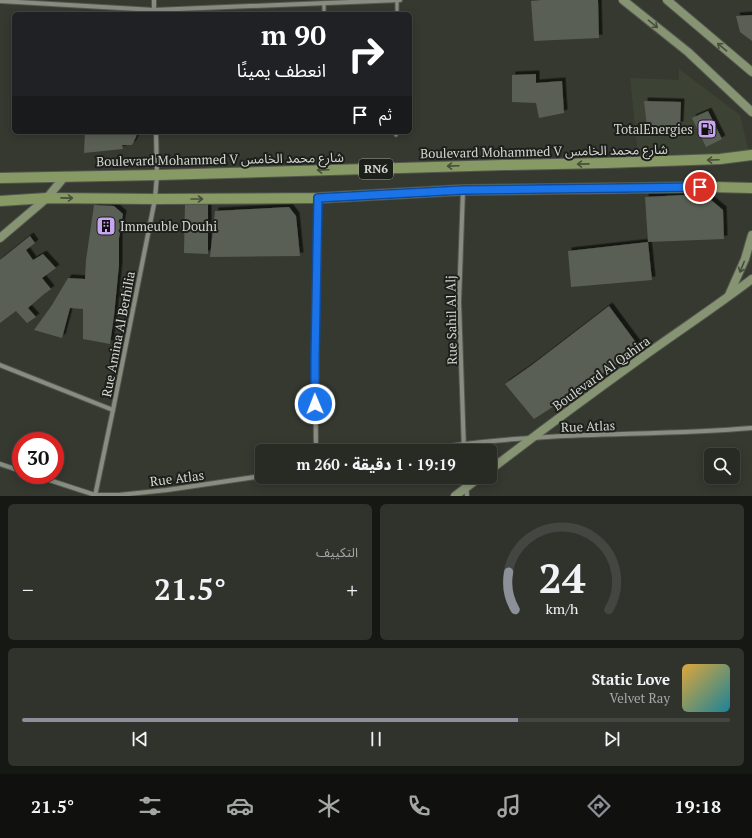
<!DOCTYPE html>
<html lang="ar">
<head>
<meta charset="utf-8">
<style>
  body { margin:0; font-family:"PT Serif","Noto Sans Arabic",serif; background:#30332c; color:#f1f3f6; direction:rtl; height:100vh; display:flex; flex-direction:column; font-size:15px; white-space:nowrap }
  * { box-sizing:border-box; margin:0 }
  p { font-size:13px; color:#a5a7a6 }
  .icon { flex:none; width:22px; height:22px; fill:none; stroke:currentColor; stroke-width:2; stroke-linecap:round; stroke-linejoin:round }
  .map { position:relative; height:496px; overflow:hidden; direction:ltr }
  .details { display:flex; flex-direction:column; gap:8px; padding:8px; background:#161814; flex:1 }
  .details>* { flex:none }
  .guide { position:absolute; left:12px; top:12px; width:400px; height:122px; border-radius:6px; box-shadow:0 2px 10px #0003,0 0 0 1px #444741; direction:rtl; background:#202124; color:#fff; overflow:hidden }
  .buttons { position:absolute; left:704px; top:448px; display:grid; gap:8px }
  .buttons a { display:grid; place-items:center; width:36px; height:36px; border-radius:6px; background:#282b24; box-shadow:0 2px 10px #0003,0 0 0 1px #444741; font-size:20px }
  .speed { position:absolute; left:12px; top:432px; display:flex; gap:8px; font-size:20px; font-weight:700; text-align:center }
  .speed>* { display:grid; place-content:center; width:52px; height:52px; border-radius:50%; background:#282b24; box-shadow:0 2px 10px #0003,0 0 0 1px #444741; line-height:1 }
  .speed .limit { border:6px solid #d22; background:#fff; color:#111 }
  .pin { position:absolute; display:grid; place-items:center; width:34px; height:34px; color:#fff; margin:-17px; border:2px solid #fff; border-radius:50%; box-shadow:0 1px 4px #0007 }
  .me { position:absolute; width:44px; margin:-22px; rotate:359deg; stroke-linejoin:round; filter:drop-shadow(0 0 3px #0008) }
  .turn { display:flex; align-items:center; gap:14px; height:84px; padding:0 20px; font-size:18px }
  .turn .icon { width:52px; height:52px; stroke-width:2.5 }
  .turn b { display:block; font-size:28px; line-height:34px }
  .then { display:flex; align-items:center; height:38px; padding:0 20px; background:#0003; gap:8px; font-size:15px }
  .big { font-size:30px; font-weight:800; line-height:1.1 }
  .details .card { flex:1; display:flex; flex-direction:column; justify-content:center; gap:6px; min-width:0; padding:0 14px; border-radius:6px; background:#30332c }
  .details .dial { align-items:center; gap:0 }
  .dial svg { height:104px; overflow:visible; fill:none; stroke:#444741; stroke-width:7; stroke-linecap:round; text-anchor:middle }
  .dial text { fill:#f1f3f6; stroke:none }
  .song { display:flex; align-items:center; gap:12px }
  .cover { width:48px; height:48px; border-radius:6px; background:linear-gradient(135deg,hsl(40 70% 55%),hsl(190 70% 35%)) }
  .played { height:4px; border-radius:2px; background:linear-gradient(90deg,#8c9099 70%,#444741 70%) }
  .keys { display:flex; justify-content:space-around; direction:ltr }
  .heat { display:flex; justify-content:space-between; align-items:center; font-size:22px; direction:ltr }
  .details .tiles { flex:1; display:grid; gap:8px; grid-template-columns:1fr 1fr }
  .card:last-child { grid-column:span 2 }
  .trip { position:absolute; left:255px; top:444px; width:242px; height:40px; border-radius:6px; background:#282b24; box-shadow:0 2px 10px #0003,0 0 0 1px #444741; font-weight:800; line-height:40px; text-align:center; direction:rtl }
  .dock { display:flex; height:64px; justify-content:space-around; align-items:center; background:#10110e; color:#a5a7a6 }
  .dock .icon { width:28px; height:28px }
  .dock .active { color:#8c9099 }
  .dock b { font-size:18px; color:#f1f3f6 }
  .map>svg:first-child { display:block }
  .built { fill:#3d4334 }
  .building { fill:#5a5e54; filter:url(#shadow) }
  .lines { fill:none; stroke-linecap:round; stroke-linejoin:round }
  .lane-casing { stroke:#54574e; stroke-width:5 }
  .street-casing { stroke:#54574e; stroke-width:6 }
  .secondary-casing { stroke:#54574e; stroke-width:10 }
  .primary-casing { stroke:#54574e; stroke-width:12 }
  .lane { stroke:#888d82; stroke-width:3 }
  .street { stroke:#888d82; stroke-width:4 }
  .secondary { stroke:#879473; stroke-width:8 }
  .primary { stroke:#879a65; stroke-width:10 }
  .oneway { stroke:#474e3e }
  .oneway2 { stroke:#475039 }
  .route-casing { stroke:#114b97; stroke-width:10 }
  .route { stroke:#1a73e8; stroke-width:7 }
  .labels { text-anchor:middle; stroke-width:4; stroke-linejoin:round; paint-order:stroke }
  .shield { fill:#1d1f1b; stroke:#9c9f9a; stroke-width:1 }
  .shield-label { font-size:12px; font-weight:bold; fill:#d3d6d0 }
  .poi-label { font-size:13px; fill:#d3d6d0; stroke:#1d1f1b; text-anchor:end }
  .street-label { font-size:13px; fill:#d3d6d0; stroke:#1d1f1b }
</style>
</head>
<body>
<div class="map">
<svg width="752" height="496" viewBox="0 0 752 496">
  <defs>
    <filter id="shadow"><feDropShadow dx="3.5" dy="-3.5" stdDeviation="0" flood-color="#0009"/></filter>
  </defs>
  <rect width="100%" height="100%" fill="#353930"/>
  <!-- built -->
  <polygon class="built" points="679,69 740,115 749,153 638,155 630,78 679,80"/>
  <!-- building -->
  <g class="building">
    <polygon points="541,0 598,0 599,38 534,41 531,1"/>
    <polygon points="752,15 752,41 740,32 736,16"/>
    <polygon points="536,74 536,83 562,81 564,113 539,118 536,103 512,102 512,75"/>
    <polygon points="644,101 681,102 680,125 647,127"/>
    <polygon points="708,111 722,139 706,147 692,118"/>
    <polygon points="85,132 137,132 136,137 132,145 122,145 123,149 84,153"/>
    <polygon points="704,194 723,210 724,239 648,242 645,197"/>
    <polygon points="185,203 208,204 208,254 184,253"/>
    <polygon points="94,205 114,206 123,214 119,238 119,265 114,316 110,344 83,339 83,309 70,308 62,338 34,330 52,305 68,278 85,279 86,260"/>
    <polygon points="289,207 296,216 300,256 210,257 215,211"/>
    <polygon points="30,236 35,243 26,250 33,260 43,254 56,268 42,278 51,289 43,295 28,308 36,317 27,323 16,311 0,323 0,260"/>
    <polygon points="648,242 652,280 571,287 568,251"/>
    <polygon points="609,306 640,348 559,403 534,419 505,384 532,365"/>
  </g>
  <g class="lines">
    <!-- lane casing -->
    <g class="lane-casing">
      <g id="lane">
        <polyline points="324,14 324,3"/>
        <polyline points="397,14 397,0"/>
        <polyline points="396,135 396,132"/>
      </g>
    </g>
    <!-- street casing -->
    <g class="street-casing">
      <g id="street">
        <polyline points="154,0 154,14"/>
        <polyline points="0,1 154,10 400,0"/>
        <polyline points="463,190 459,302 464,451"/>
        <polyline points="0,365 113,410"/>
        <polyline points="316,451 315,358 318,198"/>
        <path d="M426 451C439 449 452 445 465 444 560 432 656 436 752 428"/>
        <polyline points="0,464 21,471"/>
        <polyline points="34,475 95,495 119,495 167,490 262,476"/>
        <polyline points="466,477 467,496"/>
        <polyline points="95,496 113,410 155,199 157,175 156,132"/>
      </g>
    </g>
    <!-- secondary casing -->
    <g class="secondary-casing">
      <g id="secondary">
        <polyline points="623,0 688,52 752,112"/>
        <polyline points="667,0 752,72"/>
        <polyline points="0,238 47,198 65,176"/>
        <polyline points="729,295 745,259 752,235"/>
        <path d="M490 470C542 430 595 391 648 353 683 328 718 305 752 279"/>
        <polyline points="455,496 480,477"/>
      </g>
    </g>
    <!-- primary casing -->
    <g class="primary-casing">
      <g id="primary">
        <polyline points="0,178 157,175 504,165 605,163 720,159 752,155"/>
        <polyline points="0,201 47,198 155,199 318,198 463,190 712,187 752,188"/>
      </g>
    </g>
    <!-- lane -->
    <use href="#lane" class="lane"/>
    <!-- street -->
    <use href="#street" class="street"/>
    <!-- secondary -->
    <use href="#secondary" class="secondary"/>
    <!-- primary -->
    <use href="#primary" class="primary"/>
  </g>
  <!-- one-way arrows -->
  <defs><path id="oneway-shaft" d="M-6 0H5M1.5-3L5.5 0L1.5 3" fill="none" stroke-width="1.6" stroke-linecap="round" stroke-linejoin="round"/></defs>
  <g class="oneway">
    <use href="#oneway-shaft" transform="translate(653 24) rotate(39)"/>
    <use href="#oneway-shaft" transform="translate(722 47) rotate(-140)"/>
    <use href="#oneway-shaft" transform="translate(742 267) rotate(112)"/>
  </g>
  <g class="oneway2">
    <use href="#oneway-shaft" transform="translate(713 160) rotate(178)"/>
    <use href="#oneway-shaft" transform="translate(583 164) rotate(179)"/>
    <use href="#oneway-shaft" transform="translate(453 166) rotate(178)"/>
    <use href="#oneway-shaft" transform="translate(323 170) rotate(178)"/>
    <use href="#oneway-shaft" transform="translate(67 198) rotate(1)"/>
    <use href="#oneway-shaft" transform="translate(197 199)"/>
  </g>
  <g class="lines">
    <!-- route casing -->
    <g class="route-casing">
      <polyline id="route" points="315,404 315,358 318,198 463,190 700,187"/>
    </g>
    <!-- route -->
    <use href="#route" class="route"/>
  </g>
  <!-- icons -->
  <defs>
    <g id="fuel-square" transform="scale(1)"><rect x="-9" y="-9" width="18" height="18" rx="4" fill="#c8a6ef" stroke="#1d1f1b"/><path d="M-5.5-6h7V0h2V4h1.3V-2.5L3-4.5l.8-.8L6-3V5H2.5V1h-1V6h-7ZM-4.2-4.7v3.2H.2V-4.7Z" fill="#111"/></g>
    <g id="building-square" transform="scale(1)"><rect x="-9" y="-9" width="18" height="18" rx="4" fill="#c8a6ef" stroke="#1d1f1b"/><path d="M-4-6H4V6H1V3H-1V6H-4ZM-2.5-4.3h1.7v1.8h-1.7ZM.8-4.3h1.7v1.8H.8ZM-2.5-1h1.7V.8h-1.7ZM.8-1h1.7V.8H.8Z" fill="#111"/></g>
  </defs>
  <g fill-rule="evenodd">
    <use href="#fuel-square" x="707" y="129"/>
    <use href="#building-square" x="106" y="226"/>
  </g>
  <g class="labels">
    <!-- shield labels -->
    <rect class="shield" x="359" y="159" width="34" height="20" rx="3"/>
    <g class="shield-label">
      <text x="376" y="173">RN6</text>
    </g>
    <!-- poi labels -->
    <g class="poi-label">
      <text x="693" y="134">TotalEnergies</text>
      <text x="120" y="231" text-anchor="start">Immeuble Douhi</text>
    </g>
    <!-- street labels -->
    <g class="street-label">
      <text transform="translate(544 151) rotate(-1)" y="5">Boulevard Mohammed V شارع محمد الخامس</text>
      <text transform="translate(220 159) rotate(-1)" y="5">Boulevard Mohammed V شارع محمد الخامس</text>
      <text transform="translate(451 320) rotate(-91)" y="5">Rue Sahil Al Alj</text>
      <text transform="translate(118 334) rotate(-79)" y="5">Rue Amina Al Berhilia</text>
      <text transform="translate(601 373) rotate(-36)" y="5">Boulevard Al Qahira</text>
      <text transform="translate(588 426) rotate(-2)" y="5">Rue Atlas</text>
      <text transform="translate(177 478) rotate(-7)" y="5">Rue Atlas</text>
    </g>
  </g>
</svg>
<div class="buttons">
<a><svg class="icon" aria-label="search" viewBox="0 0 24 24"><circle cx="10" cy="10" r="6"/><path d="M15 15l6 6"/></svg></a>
</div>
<div class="speed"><div class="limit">30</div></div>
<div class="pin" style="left:700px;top:187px;background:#d93025"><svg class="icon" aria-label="arrive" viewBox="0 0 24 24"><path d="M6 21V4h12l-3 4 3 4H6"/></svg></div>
<svg class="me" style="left:315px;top:404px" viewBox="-20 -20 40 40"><circle r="17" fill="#1a73e8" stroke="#fff" stroke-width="3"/><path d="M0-11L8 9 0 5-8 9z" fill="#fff"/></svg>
<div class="trip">19:19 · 1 دقيقة · 260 m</div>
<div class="guide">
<div class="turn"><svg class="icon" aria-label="right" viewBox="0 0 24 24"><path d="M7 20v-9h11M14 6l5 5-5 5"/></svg><div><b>90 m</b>انعطف يمينًا</div></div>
<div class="then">ثم<svg class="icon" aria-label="arrive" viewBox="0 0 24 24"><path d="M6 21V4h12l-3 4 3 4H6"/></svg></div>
</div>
</div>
<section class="details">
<div class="tiles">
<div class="card dial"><svg viewBox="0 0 100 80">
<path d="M14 69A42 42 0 1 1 86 69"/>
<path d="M14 69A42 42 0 0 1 9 40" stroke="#8c9099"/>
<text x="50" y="56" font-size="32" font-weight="700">24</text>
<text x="50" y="72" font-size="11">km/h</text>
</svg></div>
<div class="card"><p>التكييف</p>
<div class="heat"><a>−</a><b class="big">21.5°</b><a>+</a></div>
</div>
<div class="card">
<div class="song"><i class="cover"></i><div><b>Static Love</b><p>Velvet Ray</p></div></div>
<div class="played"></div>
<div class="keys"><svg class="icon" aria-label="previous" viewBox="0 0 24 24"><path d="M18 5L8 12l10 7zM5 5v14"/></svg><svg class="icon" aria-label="pause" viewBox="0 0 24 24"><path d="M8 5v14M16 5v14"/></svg><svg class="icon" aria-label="next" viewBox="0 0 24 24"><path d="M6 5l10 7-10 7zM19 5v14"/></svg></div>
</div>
</div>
</section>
<nav class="dock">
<b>19:18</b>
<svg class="icon active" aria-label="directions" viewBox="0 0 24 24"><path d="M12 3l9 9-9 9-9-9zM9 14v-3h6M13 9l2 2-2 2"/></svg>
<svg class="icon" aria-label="music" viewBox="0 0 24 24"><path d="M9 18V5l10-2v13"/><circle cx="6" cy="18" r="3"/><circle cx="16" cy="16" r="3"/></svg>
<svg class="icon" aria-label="phone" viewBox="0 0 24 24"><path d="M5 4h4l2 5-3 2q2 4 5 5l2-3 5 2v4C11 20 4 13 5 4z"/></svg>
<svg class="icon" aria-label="climate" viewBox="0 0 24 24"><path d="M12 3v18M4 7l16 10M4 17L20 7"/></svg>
<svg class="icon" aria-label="car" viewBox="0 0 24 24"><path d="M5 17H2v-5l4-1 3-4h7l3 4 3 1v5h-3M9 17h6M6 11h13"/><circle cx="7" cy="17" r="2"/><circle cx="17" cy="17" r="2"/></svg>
<svg class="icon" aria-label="filters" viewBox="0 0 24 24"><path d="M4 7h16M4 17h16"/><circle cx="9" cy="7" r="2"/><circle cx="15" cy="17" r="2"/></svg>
<b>21.5°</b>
</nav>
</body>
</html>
